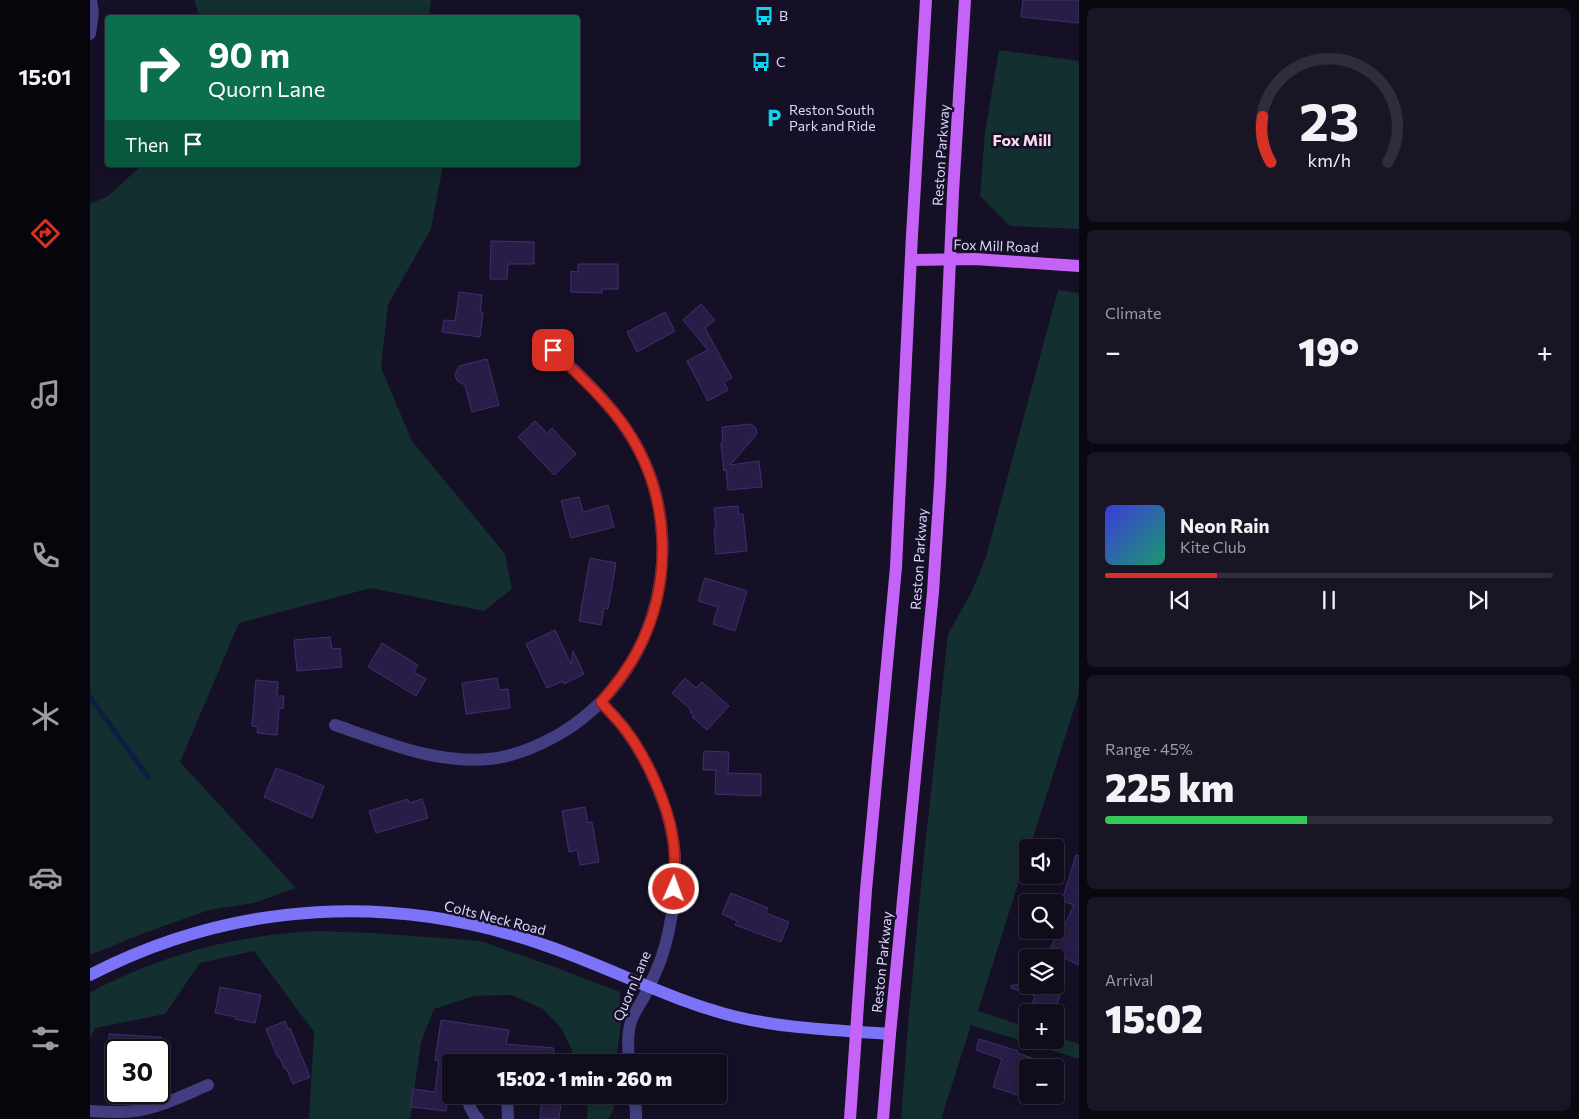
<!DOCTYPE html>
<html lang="en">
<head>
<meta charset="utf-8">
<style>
  body { margin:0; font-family:Commissioner,sans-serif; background:#191525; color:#f1f3f6; height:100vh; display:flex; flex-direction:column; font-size:19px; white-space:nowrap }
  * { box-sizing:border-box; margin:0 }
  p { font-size:16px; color:#9c9ba3 }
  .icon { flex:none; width:28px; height:28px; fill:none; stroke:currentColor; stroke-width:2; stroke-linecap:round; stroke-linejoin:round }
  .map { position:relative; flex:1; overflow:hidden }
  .side { display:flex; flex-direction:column; gap:8px; padding:8px; background:#09070f; width:500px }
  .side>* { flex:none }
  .hud { position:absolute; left:15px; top:15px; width:475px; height:152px; border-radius:5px; box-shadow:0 2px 12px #0003,0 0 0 1px #302c3b; background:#0b6e4f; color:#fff; overflow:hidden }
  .fabs { position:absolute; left:929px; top:839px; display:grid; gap:10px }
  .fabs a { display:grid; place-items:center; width:45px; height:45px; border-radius:5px; background:#100c1c; box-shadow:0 2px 12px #0003,0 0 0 1px #302c3b; font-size:25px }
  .speed { position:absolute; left:15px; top:1039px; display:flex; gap:10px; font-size:25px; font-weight:700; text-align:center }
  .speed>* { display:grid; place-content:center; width:65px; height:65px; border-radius:50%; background:#100c1c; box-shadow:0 2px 12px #0003,0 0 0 1px #302c3b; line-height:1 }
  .speed .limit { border:2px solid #111; border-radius:8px; background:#fff; color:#111 }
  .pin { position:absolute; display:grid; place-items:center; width:42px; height:42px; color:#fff; margin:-21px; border-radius:10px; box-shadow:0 2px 8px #0006 }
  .me { position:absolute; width:55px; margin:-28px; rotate:2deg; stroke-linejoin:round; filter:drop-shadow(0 0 4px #0008) }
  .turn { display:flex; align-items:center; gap:18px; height:105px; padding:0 20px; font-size:22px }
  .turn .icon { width:65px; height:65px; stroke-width:2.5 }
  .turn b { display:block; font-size:35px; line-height:42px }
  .then { display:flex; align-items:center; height:48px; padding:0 20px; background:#0003; gap:10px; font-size:19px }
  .big { font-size:38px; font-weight:800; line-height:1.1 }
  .side .tile { flex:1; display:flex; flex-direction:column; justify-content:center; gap:8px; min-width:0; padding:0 18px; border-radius:8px; background:#191525 }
  .side .dial { align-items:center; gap:0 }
  .dial svg { height:130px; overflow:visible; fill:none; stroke:#302c3b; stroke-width:7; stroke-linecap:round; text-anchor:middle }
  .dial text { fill:#f1f3f6; stroke:none }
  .song { display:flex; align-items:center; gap:15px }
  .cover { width:60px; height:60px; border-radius:8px; background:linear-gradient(135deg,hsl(240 70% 55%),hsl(160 70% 35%)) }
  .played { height:5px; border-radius:2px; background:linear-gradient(90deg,#d93025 25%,#302c3b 25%) }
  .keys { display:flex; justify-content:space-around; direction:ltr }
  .heat { display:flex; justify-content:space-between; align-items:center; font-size:28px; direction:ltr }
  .charge { height:8px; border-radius:4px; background:linear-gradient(90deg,#34c759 45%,#302c3b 0) }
  .trip { position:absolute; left:352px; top:1054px; width:285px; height:50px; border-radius:5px; background:#100c1c; box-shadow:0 2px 12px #0003,0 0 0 1px #302c3b; font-weight:800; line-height:50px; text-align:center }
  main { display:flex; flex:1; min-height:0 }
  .menu { display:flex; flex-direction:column; width:90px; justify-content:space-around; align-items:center; background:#06050b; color:#9c9ba3 }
  .menu .icon { width:35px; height:35px }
  .menu .current { color:#d93025 }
  .menu b { font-size:22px; color:#f1f3f6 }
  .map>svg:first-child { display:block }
  .green { fill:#142f2f }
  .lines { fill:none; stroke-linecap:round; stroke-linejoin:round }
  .stream { stroke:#0d1e42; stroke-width:5 }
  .building { fill:#271d46; stroke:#3f3071 }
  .street { stroke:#433e82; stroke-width:12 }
  .secondary { stroke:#7b73f8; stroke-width:12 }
  .primary { stroke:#c563f8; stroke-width:12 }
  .route-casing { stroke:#8d1f18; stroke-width:12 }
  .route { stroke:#d93025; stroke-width:9 }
  .labels { text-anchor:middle; stroke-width:5; stroke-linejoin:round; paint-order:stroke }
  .poi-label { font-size:14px; fill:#ddd7fd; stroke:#151026; text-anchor:start }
  .street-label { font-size:14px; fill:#ddd7fd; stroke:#151026 }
  .quarter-label { font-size:16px; font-weight:bold; fill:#fdd9ef; stroke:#151026 }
</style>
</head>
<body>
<main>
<nav class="menu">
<b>15:01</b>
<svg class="icon current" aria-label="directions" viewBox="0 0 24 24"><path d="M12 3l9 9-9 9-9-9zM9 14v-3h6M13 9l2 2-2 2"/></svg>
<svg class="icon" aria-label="music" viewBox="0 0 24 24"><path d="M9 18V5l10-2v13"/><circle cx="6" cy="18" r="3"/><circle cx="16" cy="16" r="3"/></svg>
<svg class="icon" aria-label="phone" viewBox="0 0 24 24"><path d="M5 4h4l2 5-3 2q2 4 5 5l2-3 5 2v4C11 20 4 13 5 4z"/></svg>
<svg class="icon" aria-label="climate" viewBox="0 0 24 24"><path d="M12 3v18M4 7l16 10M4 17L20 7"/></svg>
<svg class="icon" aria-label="car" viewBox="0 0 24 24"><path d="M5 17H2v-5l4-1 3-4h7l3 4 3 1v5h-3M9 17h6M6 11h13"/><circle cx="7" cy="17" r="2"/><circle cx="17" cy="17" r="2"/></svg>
<svg class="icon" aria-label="filters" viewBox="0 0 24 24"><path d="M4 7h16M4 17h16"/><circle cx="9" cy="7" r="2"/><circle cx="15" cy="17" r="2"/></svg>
</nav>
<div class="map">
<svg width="989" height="1119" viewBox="0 0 989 1119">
  <rect width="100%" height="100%" fill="#151026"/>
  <!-- green -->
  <g class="green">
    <polygon points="104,0 341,0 339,17 110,18"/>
    <polygon points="909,50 989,61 989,229 920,226 890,196 895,132"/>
    <polygon points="52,165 353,165 341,229 298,305 291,368 322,441 415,554 422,589 394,611 281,588 149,623 90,762 206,888 164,903 119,910 54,933 0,955 0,204 18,196"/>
    <polygon points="968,290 989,293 989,693 940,847 938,848 937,855 888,1011 937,1027 938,1040 965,1040 965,1036 989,1044 989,1059 881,1025 851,1119 811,1119 818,1025 832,875 858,634 882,591 896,557"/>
    <path d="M226 931 283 933 390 941 462 966 530 992 531 1024 526 1062H487L472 1029 453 1009 422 995 384 996 344 1009 331 1042 320 1119H219L224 1032 164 951 110 963 75 1014 5 1028 0 1039V993C15 984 31 977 48 970 108 945 162 935 226 931Z"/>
    <polygon points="498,1095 524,1095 524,1109 518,1119 497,1119"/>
  </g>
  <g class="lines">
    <!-- stream -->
    <polyline class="stream" points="0,697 58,777"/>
  </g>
  <!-- building -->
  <g class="building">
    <polygon points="933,0 989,0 989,23 931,17"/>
    <polygon points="401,241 444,242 444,264 418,264 417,279 400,279"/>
    <polygon points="488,264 528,264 528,289 512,289 512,293 481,292 481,271 488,272"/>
    <polygon points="369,292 392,295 390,312 393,312 390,337 352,332 354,320 365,321"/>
    <polygon points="611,304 625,320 615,328 642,378 634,382 638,390 618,401 597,361 618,350 593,320"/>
    <polygon points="575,312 585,331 547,352 537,332"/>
    <polygon points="397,359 409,405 382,412 375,385 367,381 365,375 369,366"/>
    <polygon points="445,421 457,433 462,428 486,454 464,475 428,437"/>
    <polygon points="661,424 666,428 667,434 640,465 669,461 672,487 638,490 636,469 634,471 631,443 633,442 632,427"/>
    <polygon points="489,497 493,512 518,505 524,527 481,538 471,501"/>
    <polygon points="648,506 649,515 653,514 657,551 626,554 624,528 626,528 624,508"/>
    <polygon points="500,558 526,563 518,609 514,608 511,625 489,621"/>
    <polygon points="615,578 657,591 645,631 623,624 628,607 608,601"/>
    <polygon points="465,630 481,664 483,651 494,674 474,684 473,681 457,688 436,644"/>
    <polygon points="240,637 242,649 250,648 252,667 207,671 204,640"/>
    <polygon points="292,643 328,665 324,672 336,679 326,696 278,667"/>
    <polygon points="407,678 409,690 418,689 420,708 376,714 372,683"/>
    <polygon points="595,678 606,688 612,682 639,706 617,730 602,717 604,716 600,712 601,710 582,693"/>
    <polygon points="166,680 188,682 187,696 194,696 193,709 189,708 187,735 167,733 168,727 162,726"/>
    <polygon points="614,751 639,752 638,773 671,774 671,796 625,794 626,770 613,770"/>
    <polygon points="186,768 234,786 222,818 174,797"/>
    <polygon points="318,799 319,803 332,799 338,818 286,833 279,811"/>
    <polygon points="495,807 498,823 502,822 509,862 490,865 487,850 479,852 472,811"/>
    <polygon points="986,855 989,856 989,965 959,951 968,932 971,933 984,905 972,901"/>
    <polygon points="641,893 678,908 676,913 699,922 691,942 645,925 647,921 632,914"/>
    <polygon points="921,985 974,985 964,1012 939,1012 945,996 921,988"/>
    <polygon points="130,987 171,995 165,1023 145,1019 146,1017 125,1013"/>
    <polygon points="351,1020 419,1030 416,1044 464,1048 463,1062 408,1062 381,1058 380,1062 361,1062 361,1094 358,1093 356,1111 321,1107 323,1089 345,1092 349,1061 345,1060"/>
    <polygon points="195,1021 198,1029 200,1028 220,1077 203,1084 196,1068 194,1068 190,1058 188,1058 176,1029"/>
    <polygon points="19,1034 71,1037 70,1050 19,1050"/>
    <polygon points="889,1039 928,1051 927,1053 963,1065 962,1068 938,1068 930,1096 903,1087 912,1059 886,1050"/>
    <polygon points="452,1095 472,1095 469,1119 450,1119"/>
  </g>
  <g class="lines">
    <!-- street -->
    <g class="street">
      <polyline points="0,34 3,13 1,0"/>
      <path d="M511 702C519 711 527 719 534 728 556 756 577 803 583 839 589 875 583 924 571 959 566 972 560 985 554 997 549 1006 542 1015 540 1025 537 1037 538 1050 539 1062"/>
      <path d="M245 725C294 742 345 764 399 759 422 757 446 747 466 736 563 682 599 554 552 456 529 408 486 372 449 336"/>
      <path d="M377 1095C378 1105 381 1112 388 1119"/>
      <polyline points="417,1095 418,1119"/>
      <polyline points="544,1095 546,1111 546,1119"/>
      <path d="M0 1111C15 1112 29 1113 44 1111 69 1108 94 1095 118 1085"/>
    </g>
    <!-- secondary -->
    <path class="secondary" d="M0 975C145 900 306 892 460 947 523 969 582 1001 647 1017 697 1029 749 1030 800 1034"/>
    <!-- primary -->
    <g class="primary">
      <polyline points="821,260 885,259 989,266"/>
      <polyline points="760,1119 776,890 806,567 822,235 836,0"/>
      <polyline points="793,1119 800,1034 843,592 850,484 863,192 875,0"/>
    </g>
  </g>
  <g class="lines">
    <!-- route casing -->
    <g class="route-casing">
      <path id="route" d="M463 350C488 375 517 400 537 430 580 495 584 581 548 650 538 669 525 686 511 702 519 711 527 719 534 728 556 756 578 804 583 839 586 856 584 872 584 889"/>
    </g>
    <!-- route -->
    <use href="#route" class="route"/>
  </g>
  <!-- icons -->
  <defs>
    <g id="bus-bare" transform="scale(1.5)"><path d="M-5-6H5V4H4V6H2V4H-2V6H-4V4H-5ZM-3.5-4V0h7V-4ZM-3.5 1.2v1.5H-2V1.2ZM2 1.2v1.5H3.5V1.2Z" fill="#0cd5f4" stroke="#151026" stroke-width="2.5" paint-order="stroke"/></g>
    <g id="parking-bare" transform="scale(1.5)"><path d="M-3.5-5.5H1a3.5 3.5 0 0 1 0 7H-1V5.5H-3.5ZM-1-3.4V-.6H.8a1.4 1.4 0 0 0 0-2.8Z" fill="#0cd5f4" stroke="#151026" stroke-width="2.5" paint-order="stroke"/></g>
  </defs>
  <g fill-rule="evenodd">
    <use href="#bus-bare" x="674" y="16"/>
    <use href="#bus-bare" x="671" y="62"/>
    <use href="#parking-bare" x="684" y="118"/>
  </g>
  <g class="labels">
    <!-- poi labels -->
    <g class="poi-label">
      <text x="689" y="21">B</text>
      <text x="686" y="67">C</text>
      <text x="699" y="115">Reston South<tspan x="699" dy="16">Park and Ride</tspan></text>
    </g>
    <!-- street labels -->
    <g class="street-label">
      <text transform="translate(851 155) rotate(-86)" y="5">Reston Parkway</text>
      <text transform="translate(906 246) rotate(2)" y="5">Fox Mill Road</text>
      <text transform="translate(829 559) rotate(-86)" y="5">Reston Parkway</text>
      <text transform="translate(405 918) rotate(14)" y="5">Colts Neck Road</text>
      <text transform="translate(792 962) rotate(-84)" y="5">Reston Parkway</text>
      <text transform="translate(542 986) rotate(-67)" y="5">Quorn Lane</text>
    </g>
    <!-- quarter labels -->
    <g class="quarter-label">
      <text x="932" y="146">Fox Mill</text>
    </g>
  </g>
</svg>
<div class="fabs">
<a><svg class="icon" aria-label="sound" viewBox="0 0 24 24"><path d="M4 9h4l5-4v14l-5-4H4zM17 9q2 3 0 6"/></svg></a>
<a><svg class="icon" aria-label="search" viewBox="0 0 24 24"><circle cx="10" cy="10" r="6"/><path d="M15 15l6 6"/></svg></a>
<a><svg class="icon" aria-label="layers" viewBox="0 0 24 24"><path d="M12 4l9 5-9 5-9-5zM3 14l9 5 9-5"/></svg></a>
<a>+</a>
<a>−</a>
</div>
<div class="speed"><div class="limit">30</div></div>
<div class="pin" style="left:463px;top:350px;background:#d93025"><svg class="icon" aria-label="arrive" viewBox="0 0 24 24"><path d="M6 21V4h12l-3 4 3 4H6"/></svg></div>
<svg class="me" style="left:584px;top:889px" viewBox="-20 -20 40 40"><circle r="17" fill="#d93025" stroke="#fff" stroke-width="3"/><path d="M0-11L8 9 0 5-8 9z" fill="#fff"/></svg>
<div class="trip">15:02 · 1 min · 260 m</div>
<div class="hud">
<div class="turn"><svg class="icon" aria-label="right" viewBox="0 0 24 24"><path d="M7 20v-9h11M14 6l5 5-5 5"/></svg><div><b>90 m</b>Quorn Lane</div></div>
<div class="then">Then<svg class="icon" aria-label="arrive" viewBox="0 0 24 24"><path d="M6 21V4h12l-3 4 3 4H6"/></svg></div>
</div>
</div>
<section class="side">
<div class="tile dial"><svg viewBox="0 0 100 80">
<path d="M14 69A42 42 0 1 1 86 69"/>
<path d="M14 69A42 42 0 0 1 9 41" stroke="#d93025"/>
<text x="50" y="56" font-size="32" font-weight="700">23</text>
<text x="50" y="72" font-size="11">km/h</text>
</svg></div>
<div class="tile"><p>Climate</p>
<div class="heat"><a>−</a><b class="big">19°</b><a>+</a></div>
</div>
<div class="tile">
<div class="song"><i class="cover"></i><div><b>Neon Rain</b><p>Kite Club</p></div></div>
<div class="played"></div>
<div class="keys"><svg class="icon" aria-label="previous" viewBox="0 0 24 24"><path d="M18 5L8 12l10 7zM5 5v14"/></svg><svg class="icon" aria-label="pause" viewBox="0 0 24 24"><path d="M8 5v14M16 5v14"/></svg><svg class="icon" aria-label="next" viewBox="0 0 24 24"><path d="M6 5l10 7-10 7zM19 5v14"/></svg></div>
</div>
<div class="tile"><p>Range · 45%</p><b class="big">225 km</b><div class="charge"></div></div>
<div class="tile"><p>Arrival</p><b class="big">15:02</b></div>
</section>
</main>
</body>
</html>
